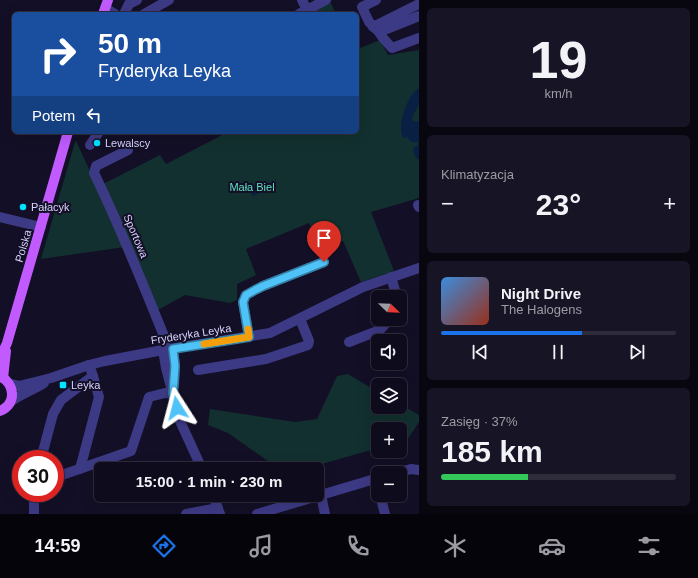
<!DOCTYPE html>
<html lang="pl">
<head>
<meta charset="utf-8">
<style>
  body { margin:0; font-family:Arial,sans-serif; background:#171425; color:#f1f3f6; height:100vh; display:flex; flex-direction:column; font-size:15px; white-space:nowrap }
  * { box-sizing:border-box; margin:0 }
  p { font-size:13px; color:#9b9ba3 }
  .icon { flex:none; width:22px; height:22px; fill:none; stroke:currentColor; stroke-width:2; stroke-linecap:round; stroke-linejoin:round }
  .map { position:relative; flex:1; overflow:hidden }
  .drawer { display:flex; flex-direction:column; gap:8px; padding:8px; background:#08060f; width:279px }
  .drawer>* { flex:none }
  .hud { position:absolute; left:12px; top:12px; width:347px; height:122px; border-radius:6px; box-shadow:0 4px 16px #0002,0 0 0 1px #2e2b3b; background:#1a4fa0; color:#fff; overflow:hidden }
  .needle { width:26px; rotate:113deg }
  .controls { position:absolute; left:371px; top:290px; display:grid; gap:8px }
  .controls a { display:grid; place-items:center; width:36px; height:36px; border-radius:6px; background:#0e0b1c; box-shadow:0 4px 16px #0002,0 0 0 1px #2e2b3b; font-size:20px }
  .speed { position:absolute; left:12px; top:450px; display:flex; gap:8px; font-size:20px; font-weight:700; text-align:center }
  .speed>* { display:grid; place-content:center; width:52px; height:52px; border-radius:50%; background:#0e0b1c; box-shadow:0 4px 16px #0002,0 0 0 1px #2e2b3b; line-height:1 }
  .speed .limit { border:6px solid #d22; background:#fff; color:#111 }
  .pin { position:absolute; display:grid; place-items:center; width:34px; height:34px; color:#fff; margin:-41px -17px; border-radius:50% 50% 50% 0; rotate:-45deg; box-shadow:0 0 4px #0007 }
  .pin .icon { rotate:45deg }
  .me { position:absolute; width:44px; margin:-22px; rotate:351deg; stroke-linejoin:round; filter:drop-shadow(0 0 3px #0008) }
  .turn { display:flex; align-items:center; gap:14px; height:84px; padding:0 20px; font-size:18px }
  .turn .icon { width:52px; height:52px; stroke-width:2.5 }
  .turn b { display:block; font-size:28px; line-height:34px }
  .then { display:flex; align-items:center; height:38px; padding:0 20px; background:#0003; gap:8px; font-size:15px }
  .big { font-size:30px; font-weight:700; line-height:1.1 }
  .drawer .widget { flex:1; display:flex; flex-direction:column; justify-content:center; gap:6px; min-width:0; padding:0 14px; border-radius:6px; background:#171425 }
  .drawer .dial { align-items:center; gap:0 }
  .dial b { font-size:52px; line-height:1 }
  .song { display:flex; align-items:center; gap:12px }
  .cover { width:48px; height:48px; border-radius:6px; background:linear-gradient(135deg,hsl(210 70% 55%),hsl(10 70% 35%)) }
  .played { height:4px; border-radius:2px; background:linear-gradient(90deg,#1a73e8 60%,#2e2b3b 60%) }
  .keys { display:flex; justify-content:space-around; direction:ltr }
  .heat { display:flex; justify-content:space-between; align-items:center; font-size:22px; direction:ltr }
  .charge { height:6px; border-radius:3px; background:linear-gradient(90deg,#34c759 37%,#2e2b3b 0) }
  .trip { position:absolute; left:94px; top:462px; width:230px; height:40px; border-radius:6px; background:#0e0b1c; box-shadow:0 4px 16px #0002,0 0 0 1px #2e2b3b; font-weight:700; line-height:40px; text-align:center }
  .dock { display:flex; height:64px; justify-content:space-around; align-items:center; background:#06040b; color:#9b9ba3 }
  .dock .icon { width:28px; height:28px }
  .dock .selected { color:#1a73e8 }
  .dock b { font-size:18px; color:#f1f3f6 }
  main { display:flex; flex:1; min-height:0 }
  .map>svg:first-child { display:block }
  .green { fill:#12302f }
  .water { fill:#0a1f44 }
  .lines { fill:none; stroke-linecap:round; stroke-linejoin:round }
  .minor { stroke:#3d3a85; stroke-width:10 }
  .major { stroke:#c25bff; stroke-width:10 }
  .route-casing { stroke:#337fa1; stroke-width:10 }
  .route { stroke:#4fc3f7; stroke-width:7 }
  .slow { stroke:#f59e0b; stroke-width:7 }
  .poi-dot { fill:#00e5ff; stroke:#130f26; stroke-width:1.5 }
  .labels { text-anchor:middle; stroke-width:4; stroke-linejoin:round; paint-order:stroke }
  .poi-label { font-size:11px; fill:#d9d4ff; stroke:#130f26; text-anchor:start }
  .park-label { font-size:11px; fill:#5fe0c0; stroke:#130f26 }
  .street-label { font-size:11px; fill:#d9d4ff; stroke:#130f26 }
</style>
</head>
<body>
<main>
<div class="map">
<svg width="419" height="514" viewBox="0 0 419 514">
  <rect width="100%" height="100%" fill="#130f26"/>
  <!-- green -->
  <g class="green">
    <polygon points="331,3 336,14 309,14"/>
    <polygon points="380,40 388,55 419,50 419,198 371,212 394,271 361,282 343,241 321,250 309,223 246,249 256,275 237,284 237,300 230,303 185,295 156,311 103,184 160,155 166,164 228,132 357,132 357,42 360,48"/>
    <polygon points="76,141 125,247 41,259 75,142"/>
    <polygon points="348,374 378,392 378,407 400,407 400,404 419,415 419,422 407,440 400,442 400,429 378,429 378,448 304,469 279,469 228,433 208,425 210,409 295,422 317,419 337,376"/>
  </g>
  <!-- water -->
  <g class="water">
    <path d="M419 88V104L412 118 413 121 418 122 419 121V160L416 158 413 151 414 147 418 145V142H411L407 137 403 138C397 125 407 95 419 88Z"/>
    <polygon points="245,181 254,186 258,189 258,194 252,196 251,191 248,187 242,187 242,183"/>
  </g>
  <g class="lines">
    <!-- minor -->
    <g class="minor">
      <polyline points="302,0 307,10"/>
      <polyline points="376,0 362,7 369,22 379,32 383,38 392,48 419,38"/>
      <polyline points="105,8 115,14"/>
      <polyline points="124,14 129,4 137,0"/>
      <polyline points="144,14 169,0"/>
      <polyline points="299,14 326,0"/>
      <polyline points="373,27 419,4"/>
      <polyline points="379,32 419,16"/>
      <polyline points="90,145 99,132"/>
      <path d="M128 150 96 166 94 173C120 226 142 282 164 336L168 350"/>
      <polyline points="418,205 419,207"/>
      <polyline points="0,217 41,227"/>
      <polyline points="391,277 397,297"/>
      <polyline points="249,337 243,302 246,295 255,290 263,286 324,262"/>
      <polyline points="349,342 380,330 390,319"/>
      <polyline points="173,349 175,366 174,386"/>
      <polyline points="163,350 166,368 180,421 202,469"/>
      <polyline points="198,370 266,359 308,345 309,341 300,319"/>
      <polyline points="10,384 19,386 51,378 89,365 105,361 163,350 270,333 363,287 419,268"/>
      <path d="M10 402C21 394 33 390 44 383"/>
      <polyline points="41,459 53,414 61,400 93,376 89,365"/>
      <polyline points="80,469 99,397 93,376"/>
      <polyline points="396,473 411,469 419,470"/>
      <polyline points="55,475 59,476 131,451 149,397 165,393 173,394"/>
      <polyline points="213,495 220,514"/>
      <polyline points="321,495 325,514"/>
      <polyline points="380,495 385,514"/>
      <polyline points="34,514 34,493"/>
      <polyline points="186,514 218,508"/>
      <polyline points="257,514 378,478"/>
    </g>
    <!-- major -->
    <g class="major">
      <polyline points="103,14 108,0"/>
      <polyline points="0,358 7,343 68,132"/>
      <path d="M0 376C15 384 17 404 0 411"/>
      <polyline points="3,378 6,351"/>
    </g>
  </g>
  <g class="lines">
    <!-- route casing -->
    <g class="route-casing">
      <polyline id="route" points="177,408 173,394 175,366 173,349 249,337 243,302 246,295 255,290 263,286 324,262"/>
    </g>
    <!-- route -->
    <use href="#route" class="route"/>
    <!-- slow -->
    <polyline class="slow" points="204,344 249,337 248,329"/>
  </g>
  <!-- markers -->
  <g class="poi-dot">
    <circle cx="97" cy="143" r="4"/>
    <circle cx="23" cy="207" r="4"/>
    <rect x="59" y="381" width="8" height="8" rx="2"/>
  </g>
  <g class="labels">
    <!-- poi labels -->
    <g class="poi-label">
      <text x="105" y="147">Lewalscy</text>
      <text x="31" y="211">Pałacyk</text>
      <text x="71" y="389">Leyka</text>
    </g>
    <!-- park labels -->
    <g class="park-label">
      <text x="252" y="191">Mała Biel</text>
    </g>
    <!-- street labels -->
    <g class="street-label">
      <text transform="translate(136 236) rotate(67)" y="4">Sportowa</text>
      <text transform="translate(23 246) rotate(-74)" y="4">Polska</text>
      <text transform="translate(191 334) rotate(-9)" y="4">Fryderyka Leyka</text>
    </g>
  </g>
</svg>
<div class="controls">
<a><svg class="needle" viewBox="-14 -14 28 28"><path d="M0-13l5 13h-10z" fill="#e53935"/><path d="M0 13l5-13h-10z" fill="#9b9ba3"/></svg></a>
<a><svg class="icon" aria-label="sound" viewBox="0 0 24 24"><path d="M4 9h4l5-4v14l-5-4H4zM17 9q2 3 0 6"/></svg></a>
<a><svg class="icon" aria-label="layers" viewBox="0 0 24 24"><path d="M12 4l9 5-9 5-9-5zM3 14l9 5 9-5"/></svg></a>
<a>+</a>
<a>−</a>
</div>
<div class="speed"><div class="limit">30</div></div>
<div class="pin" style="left:324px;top:262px;background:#d93025"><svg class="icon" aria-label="arrive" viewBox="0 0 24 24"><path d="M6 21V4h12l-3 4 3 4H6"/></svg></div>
<svg class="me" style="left:177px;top:408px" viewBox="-20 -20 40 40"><path d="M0-17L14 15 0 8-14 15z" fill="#4fc3f7" stroke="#fff" stroke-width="4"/></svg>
<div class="trip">15:00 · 1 min · 230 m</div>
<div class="hud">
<div class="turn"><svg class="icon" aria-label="right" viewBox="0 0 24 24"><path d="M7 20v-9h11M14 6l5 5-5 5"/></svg><div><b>50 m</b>Fryderyka Leyka</div></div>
<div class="then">Potem<svg class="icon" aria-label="left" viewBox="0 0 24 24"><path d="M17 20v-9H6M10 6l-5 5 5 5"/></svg></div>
</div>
</div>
<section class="drawer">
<div class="widget dial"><b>19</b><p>km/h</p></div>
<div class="widget"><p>Klimatyzacja</p>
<div class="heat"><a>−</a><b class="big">23°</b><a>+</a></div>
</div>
<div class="widget">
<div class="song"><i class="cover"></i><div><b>Night Drive</b><p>The Halogens</p></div></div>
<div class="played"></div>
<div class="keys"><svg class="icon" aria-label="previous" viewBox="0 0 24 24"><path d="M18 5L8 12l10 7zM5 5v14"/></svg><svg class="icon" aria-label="pause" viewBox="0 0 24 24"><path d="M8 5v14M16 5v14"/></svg><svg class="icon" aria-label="next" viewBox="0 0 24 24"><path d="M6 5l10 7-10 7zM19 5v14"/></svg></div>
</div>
<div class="widget"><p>Zasięg · 37%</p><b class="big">185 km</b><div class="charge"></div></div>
</section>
</main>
<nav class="dock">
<b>14:59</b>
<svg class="icon selected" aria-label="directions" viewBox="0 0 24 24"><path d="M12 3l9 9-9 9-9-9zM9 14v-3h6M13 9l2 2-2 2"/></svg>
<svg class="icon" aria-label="music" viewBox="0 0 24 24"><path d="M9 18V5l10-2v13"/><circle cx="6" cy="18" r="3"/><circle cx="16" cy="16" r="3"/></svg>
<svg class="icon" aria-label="phone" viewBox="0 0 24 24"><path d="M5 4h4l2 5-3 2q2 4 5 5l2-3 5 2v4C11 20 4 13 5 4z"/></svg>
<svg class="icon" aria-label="climate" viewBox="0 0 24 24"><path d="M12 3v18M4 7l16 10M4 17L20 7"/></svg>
<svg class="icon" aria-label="car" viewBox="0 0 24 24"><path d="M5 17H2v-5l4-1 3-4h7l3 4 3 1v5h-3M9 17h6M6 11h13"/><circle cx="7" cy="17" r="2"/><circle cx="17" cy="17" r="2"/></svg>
<svg class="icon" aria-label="filters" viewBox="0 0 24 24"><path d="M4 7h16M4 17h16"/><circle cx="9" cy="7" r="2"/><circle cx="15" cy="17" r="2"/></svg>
</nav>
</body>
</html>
